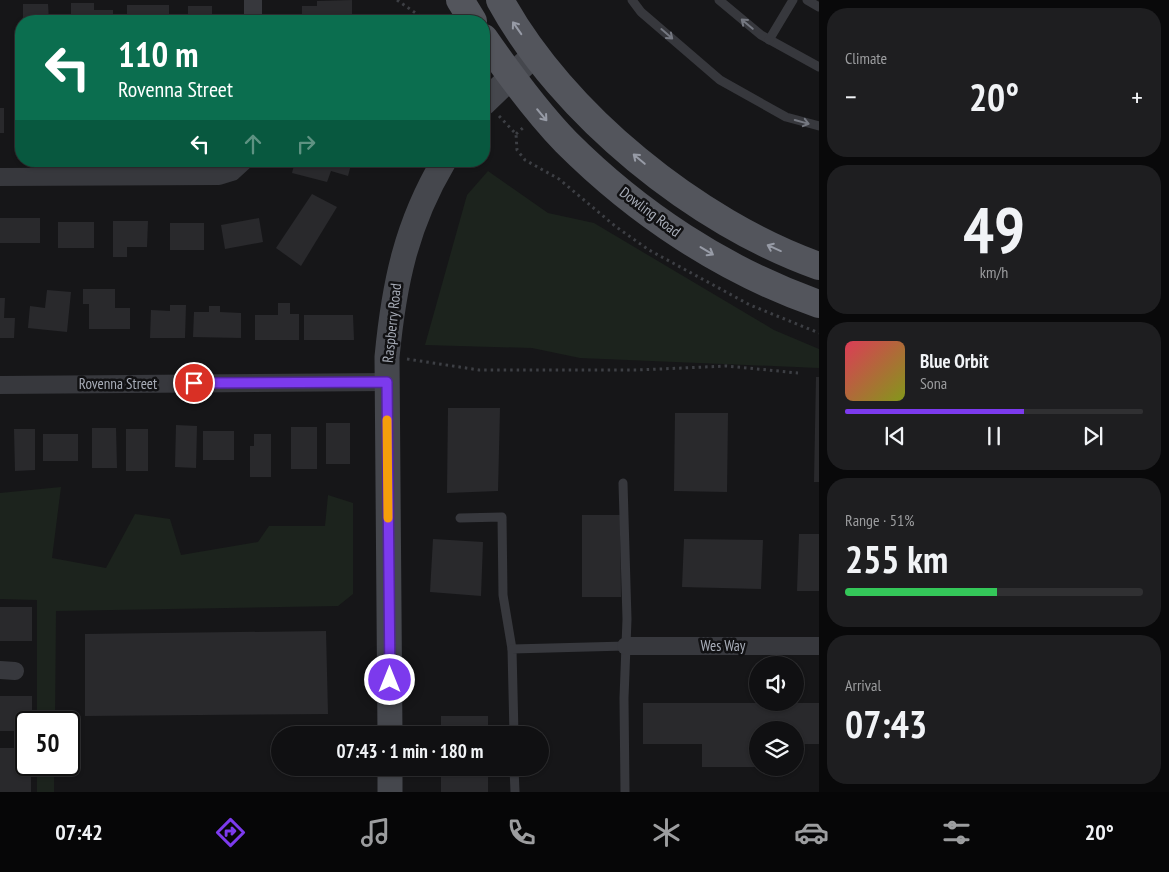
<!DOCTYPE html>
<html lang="en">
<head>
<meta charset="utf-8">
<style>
  body { margin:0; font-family:"PT Sans Narrow",sans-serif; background:#1e1e20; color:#f1f3f6; height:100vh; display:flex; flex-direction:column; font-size:19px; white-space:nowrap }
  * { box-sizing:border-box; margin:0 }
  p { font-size:16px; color:#9c9d9f }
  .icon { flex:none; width:28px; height:28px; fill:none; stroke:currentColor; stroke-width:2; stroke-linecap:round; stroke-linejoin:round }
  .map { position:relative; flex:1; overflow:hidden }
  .drawer { display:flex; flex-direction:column; gap:8px; padding:8px; background:#09090a; width:350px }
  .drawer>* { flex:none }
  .guide { position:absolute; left:15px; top:15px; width:475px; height:152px; border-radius:20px; box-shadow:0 1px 4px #0004,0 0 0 1px #303032; background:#0b6e4f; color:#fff; overflow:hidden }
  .controls { position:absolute; left:749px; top:656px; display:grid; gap:10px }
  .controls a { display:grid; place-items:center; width:55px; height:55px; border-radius:50%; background:#101012; box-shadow:0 1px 4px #0004,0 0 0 1px #303032; font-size:25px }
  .speed { position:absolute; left:15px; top:711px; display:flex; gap:10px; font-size:25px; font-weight:700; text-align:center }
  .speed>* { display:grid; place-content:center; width:65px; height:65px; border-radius:50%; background:#101012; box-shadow:0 1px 4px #0004,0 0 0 1px #303032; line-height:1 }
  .speed .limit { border:2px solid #111; border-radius:8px; background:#fff; color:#111 }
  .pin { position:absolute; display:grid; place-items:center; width:42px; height:42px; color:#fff; margin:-21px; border:2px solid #fff; border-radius:50%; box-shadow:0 1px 5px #0007 }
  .me { position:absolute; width:55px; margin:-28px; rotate:0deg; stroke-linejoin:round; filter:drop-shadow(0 0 4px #0008) }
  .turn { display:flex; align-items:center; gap:18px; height:105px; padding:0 20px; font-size:22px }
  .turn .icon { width:65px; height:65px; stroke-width:2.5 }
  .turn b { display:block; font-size:35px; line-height:42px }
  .lanes { display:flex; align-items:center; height:48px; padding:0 20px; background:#0003; justify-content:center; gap:25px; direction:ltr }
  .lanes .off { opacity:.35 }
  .big { font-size:38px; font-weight:600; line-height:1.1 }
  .drawer .card { flex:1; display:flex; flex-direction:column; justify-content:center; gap:8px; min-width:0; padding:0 18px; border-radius:20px; background:#1e1e20 }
  .drawer .dial { align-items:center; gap:0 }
  .dial b { font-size:65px; line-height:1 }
  .song { display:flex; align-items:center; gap:15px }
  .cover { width:60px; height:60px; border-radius:8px; background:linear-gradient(135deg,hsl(350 70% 55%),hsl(70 70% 35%)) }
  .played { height:5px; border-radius:2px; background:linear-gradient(90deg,#7c3aed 60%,#303032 60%) }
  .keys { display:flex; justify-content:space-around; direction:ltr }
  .heat { display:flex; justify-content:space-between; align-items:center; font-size:28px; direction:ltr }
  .charge { height:8px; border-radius:4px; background:linear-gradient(90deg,#34c759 51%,#303032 0) }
  .trip { position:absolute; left:271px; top:726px; width:278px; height:50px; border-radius:25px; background:#101012; box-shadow:0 1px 4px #0004,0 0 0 1px #303032; font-weight:600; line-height:50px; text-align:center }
  .tab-bar { display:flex; height:80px; justify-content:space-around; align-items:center; background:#060607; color:#9c9d9f }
  .tab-bar .icon { width:35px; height:35px }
  .tab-bar .on { color:#7c3aed }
  .tab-bar b { font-size:22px; color:#f1f3f6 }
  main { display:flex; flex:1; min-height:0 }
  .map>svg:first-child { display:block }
  .green { fill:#1c231d }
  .building { fill:#29292c }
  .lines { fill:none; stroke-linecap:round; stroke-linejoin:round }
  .path { stroke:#3d3f44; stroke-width:3; stroke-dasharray:2.5 4; stroke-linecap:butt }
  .service { stroke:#37383d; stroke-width:9 }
  .minor { stroke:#37383d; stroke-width:18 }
  .secondary { stroke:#45474d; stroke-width:25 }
  .primary { stroke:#53555c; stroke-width:28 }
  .oneway { stroke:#757881 }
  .oneway2 { stroke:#979ba6 }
  .route-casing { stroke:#51269a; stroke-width:12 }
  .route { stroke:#7c3aed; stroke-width:9 }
  .slow { stroke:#f59e0b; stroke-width:9 }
  .labels { text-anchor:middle; stroke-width:5; stroke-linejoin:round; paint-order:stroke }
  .street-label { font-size:15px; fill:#a8adb8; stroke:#111113 }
</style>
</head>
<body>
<main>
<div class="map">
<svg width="819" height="792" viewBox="0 0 819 792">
  <rect width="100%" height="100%" fill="#161618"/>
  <!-- green -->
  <g class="green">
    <polygon points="488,171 548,213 594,223 774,330 819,349 819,368 580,358 532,348 425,345 467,195"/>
    <polygon points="61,487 52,558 106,568 135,514 170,519 181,555 258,542 269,526 325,526 328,495 353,503 353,594 338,606 56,611 55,722 37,722 37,600 0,599 0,493"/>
    <rect x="37" y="765" width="17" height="27"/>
  </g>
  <!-- building -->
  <g class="building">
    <polygon points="352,0 352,21 302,21 302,6 317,6 317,1"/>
    <polygon points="71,3 94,3 94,10 113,10 113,21 71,21"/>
    <polygon points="23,4 48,4 49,21 23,21"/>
    <rect x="127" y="5" width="42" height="16"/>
    <rect x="188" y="6" width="24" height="15"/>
    <rect x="0" y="108" width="4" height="25"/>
    <polygon points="295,161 352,161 348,176 331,171 327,182 292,173"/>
    <polygon points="312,194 337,207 301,266 276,248"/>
    <rect x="0" y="218" width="40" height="25"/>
    <polygon points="259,218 263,242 225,249 221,225"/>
    <polygon points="113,221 148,221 147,247 127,247 127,257 113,257"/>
    <rect x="58" y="222" width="36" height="26"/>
    <rect x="170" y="223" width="34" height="27"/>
    <polygon points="83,289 115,289 115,308 130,308 130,329 89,329 89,304 83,304"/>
    <polygon points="47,290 71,292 67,332 28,328 30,306 45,308"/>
    <polygon points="0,298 5,298 4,318 15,318 14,338 0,338"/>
    <polygon points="278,303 290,303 290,314 299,314 299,340 255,340 255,315 278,315"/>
    <polygon points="170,305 186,305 185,338 150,338 151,310 170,311"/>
    <polygon points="209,306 220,306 220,312 241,313 241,338 193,337 194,312 209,312"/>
    <polygon points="304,315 353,315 354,340 304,340"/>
    <polygon points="816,377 819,377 819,482 814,482"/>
    <polygon points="448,408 500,408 498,491 447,493"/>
    <polygon points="675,413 728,413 727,492 674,491"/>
    <rect x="326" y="423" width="24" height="41"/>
    <polygon points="176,425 197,426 196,468 175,467"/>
    <rect x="291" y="427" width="26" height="42"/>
    <polygon points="92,428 116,428 117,468 92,468"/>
    <polygon points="14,429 35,429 35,470 15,471"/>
    <rect x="126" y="429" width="22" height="42"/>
    <rect x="203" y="431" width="31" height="29"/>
    <rect x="43" y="434" width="35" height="27"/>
    <polygon points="254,434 271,434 271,477 250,477 250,446 254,446"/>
    <polygon points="582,515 620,515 621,597 582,597"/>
    <polygon points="799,534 819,534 819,591 797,591"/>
    <polygon points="433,539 483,542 481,596 430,592"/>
    <polygon points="684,539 763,540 761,589 682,587"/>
    <rect x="0" y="607" width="32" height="34"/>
    <polygon points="326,631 328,714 85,716 85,634"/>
    <polygon points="0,696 32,696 32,722 26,722 26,731 0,731"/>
    <polygon points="643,703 819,703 819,744 795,744 795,730 758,730 758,767 702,767 702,744 643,744"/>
    <rect x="441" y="716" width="47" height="19"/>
    <polygon points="0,748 26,748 26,765 31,765 31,792 0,792"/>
    <rect x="441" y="768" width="47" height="24"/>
  </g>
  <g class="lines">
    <!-- path -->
    <g class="path">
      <polyline points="397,0 427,21"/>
      <polyline points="499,116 516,134 517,150 525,160 559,179 615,226 649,250 750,305 819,333"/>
      <polyline points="516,134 525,126"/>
      <polyline points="407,359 479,370 637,370 727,366 798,373"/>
    </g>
    <!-- service -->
    <g class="service">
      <polyline points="632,0 641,12 720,80 786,117 819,126"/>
      <polyline points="719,0 761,35 819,67"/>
      <polyline points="807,0 819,7"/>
      <polyline points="769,40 793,0"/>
      <polyline points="623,483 627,619 624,698 625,792"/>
      <polyline points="460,518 502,517 503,595 512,649"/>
      <polyline points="514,735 512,649 626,646"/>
      <polyline points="514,768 515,792"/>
    </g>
    <!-- minor -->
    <g class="minor">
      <polyline points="253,21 253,0"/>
      <polyline points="0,177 219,176 232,172 244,161"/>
      <polyline points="0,385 387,382"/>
      <polyline points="626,646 819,646"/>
      <polyline points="0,670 15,671"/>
    </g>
    <!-- secondary -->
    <g class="secondary">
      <polyline points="484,103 535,54"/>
      <path d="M390 735 387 357C394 284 406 225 444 161"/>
      <polyline points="390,768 390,792"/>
    </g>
    <!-- primary -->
    <g class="primary">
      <polyline points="460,0 473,21"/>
      <path d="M500 0C562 114 697 223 819 266"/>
      <path d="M484 38C509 74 536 111 566 142 637 213 724 271 819 304"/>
    </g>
  </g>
  <!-- one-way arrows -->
  <defs><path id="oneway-shaft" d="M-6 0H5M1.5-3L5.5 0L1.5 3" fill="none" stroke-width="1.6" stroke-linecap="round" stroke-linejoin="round" transform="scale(1.25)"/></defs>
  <g class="oneway">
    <use href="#oneway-shaft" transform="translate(747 24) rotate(-140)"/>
    <use href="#oneway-shaft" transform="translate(667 34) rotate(41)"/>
    <use href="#oneway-shaft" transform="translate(802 122) rotate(15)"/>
  </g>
  <g class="oneway2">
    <use href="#oneway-shaft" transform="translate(517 28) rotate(-125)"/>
    <use href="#oneway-shaft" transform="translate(542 115) rotate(50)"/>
    <use href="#oneway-shaft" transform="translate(639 159) rotate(-140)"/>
    <use href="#oneway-shaft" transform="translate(774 248) rotate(-156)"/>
    <use href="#oneway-shaft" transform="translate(707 251) rotate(31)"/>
  </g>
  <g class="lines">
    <!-- route casing -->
    <g class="route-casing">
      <polyline id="route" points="194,383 387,382 390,680"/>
    </g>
    <!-- route -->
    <use href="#route" class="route"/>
    <!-- slow -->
    <polyline class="slow" points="387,420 388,518"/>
  </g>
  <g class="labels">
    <!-- street labels -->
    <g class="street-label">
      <text transform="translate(650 212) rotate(37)" y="5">Dowling Road</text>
      <text transform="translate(392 323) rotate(-84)" y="5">Raspberry Road</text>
      <text x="118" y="389">Rovenna Street</text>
      <text x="723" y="651">Wes Way</text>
    </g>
  </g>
</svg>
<div class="controls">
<a><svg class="icon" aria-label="sound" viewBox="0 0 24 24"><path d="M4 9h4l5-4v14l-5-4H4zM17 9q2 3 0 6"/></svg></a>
<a><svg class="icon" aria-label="layers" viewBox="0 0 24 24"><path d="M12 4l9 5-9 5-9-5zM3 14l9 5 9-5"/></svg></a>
</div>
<div class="speed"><div class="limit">50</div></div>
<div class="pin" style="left:194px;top:383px;background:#d93025"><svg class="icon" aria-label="arrive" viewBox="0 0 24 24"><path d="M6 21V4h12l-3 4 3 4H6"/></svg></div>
<svg class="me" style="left:390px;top:680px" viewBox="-20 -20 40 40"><circle r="17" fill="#7c3aed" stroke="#fff" stroke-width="3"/><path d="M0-11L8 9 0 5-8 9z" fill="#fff"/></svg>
<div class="trip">07:43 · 1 min · 180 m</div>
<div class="guide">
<div class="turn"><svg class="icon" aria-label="left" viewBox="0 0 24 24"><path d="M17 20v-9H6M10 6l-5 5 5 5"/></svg><div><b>110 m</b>Rovenna Street</div></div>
<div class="lanes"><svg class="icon" aria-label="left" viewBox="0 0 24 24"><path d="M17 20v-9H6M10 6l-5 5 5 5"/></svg><svg class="icon off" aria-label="ahead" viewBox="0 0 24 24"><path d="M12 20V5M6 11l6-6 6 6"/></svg><svg class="icon off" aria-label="right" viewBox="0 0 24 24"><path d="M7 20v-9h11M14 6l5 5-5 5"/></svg></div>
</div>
</div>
<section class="drawer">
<div class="card"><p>Climate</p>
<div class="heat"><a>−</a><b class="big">20°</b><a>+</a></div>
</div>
<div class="card dial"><b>49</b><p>km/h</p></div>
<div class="card">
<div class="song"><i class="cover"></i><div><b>Blue Orbit</b><p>Sona</p></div></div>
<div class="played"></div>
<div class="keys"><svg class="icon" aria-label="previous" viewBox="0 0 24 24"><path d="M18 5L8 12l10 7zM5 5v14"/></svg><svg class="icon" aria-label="pause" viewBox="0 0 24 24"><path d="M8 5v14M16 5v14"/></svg><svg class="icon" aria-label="next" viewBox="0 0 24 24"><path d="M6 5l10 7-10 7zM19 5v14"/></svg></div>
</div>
<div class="card"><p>Range · 51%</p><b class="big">255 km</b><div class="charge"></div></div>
<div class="card"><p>Arrival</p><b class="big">07:43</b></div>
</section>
</main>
<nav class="tab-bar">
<b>07:42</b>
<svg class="icon on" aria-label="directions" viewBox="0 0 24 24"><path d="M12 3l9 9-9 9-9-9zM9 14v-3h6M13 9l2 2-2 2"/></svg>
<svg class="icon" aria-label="music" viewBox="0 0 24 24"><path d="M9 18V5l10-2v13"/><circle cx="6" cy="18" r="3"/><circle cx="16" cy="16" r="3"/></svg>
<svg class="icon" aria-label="phone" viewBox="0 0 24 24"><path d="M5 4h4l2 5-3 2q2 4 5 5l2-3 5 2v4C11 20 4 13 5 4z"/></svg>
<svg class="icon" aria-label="climate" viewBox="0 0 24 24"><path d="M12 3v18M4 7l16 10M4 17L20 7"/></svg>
<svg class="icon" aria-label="car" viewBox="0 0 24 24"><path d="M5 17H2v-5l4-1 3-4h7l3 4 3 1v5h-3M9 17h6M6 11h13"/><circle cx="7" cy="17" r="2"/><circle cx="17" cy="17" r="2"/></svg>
<svg class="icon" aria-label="filters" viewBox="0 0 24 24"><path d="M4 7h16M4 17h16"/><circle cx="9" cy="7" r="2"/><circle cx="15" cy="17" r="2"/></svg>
<b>20°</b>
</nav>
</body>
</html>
